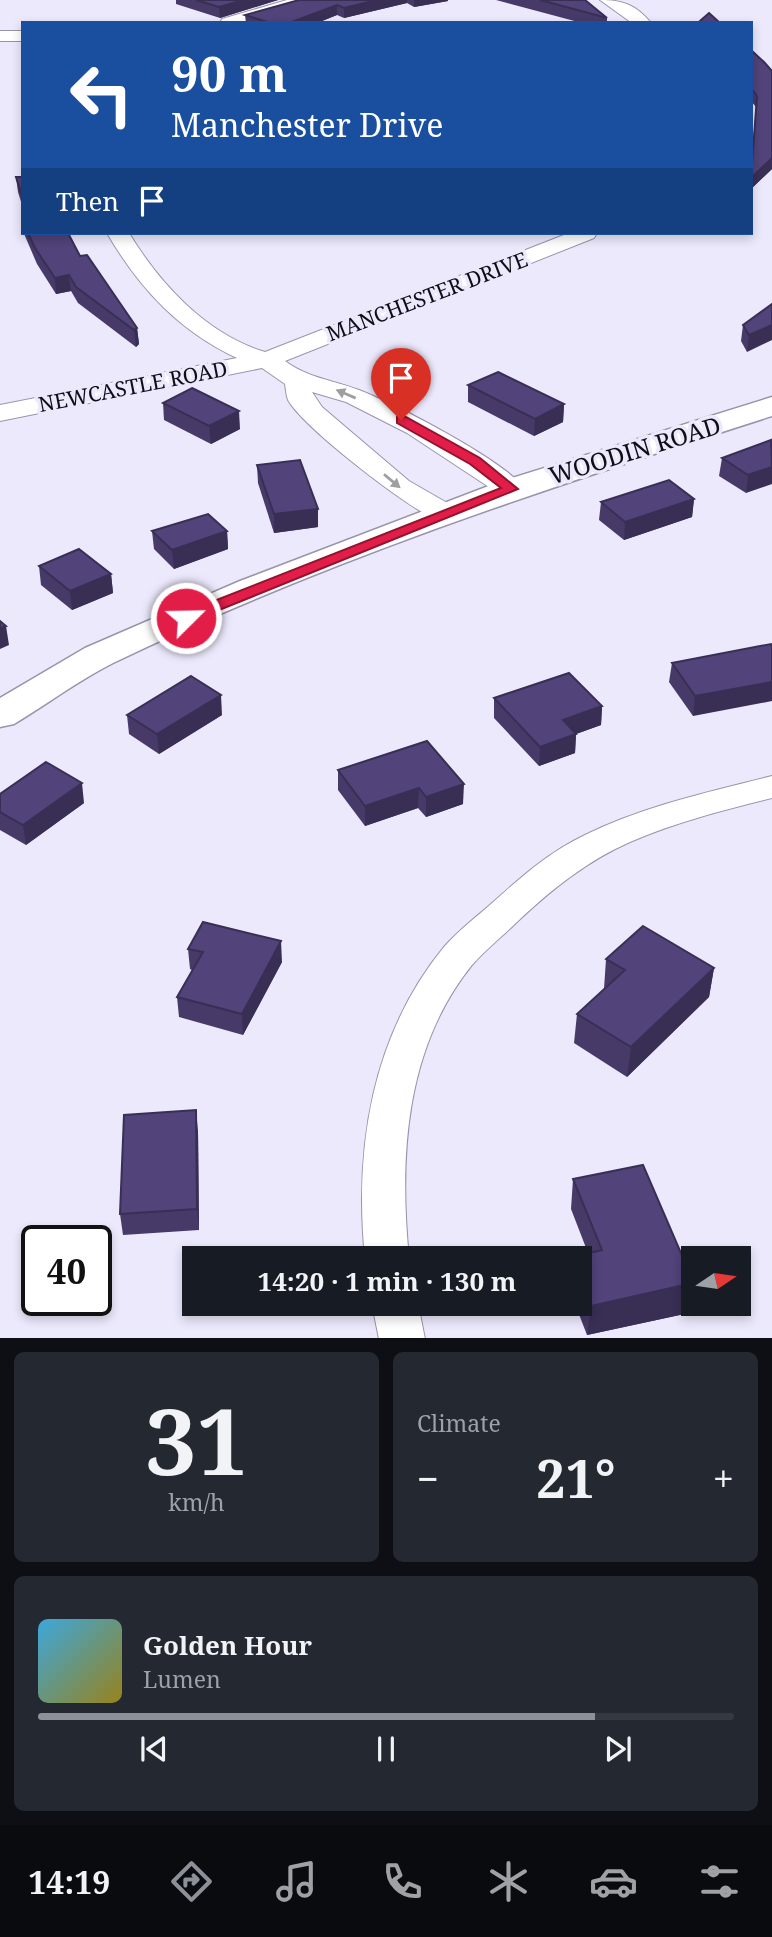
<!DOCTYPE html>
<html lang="en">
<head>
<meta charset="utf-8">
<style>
  body { margin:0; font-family:"Noto Serif",serif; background:#242831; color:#f1f3f6; height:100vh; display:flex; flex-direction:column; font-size:26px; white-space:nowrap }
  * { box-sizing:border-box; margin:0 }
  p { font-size:23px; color:#9ea1a6 }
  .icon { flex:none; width:38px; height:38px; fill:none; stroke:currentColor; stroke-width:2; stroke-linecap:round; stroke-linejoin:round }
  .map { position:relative; height:1338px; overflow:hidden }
  .drawer { display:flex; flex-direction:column; gap:14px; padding:14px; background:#0d0f14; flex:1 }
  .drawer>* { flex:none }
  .top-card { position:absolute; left:21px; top:21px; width:732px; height:214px; border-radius:0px; box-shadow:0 4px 10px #0003; background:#1a4fa0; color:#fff; overflow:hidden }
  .needle { width:46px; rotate:77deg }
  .buttons { position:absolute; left:681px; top:1246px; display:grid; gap:14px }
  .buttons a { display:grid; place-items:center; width:70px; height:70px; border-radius:0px; background:#171b24; box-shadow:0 4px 10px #0003; font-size:35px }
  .speed { position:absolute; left:21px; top:1225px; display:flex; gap:14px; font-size:35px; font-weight:700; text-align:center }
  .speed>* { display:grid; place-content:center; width:91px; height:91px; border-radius:50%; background:#171b24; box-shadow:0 4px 10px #0003; line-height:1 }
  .speed .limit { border:4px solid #111; border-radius:10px; background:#fff; color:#111 }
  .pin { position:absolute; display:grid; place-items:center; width:60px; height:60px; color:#fff; margin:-72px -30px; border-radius:50% 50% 50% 0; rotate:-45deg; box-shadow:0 0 7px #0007 }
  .pin .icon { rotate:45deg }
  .me { position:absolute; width:77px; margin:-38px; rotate:67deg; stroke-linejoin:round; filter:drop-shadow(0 0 5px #0008) }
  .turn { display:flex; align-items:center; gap:24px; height:147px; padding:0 35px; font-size:32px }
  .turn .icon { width:91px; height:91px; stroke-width:2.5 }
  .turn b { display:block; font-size:49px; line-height:60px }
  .then { display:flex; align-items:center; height:66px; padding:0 35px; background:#0003; gap:14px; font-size:26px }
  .big { font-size:52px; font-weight:700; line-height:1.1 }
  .drawer .tile { flex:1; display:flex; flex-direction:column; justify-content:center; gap:10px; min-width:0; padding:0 24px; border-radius:10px; background:#242831 }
  .drawer .dial { align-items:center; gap:0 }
  .dial b { font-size:91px; line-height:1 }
  .song { display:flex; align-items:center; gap:21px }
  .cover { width:84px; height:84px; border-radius:10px; background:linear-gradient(135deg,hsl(200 70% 55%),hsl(50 70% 35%)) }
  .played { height:7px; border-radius:4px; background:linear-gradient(90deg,#8c9099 80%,#363941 80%) }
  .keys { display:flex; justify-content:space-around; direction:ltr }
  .heat { display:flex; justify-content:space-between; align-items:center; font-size:38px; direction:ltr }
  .drawer .tiles { flex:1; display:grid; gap:14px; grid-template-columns:1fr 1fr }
  .tile:last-child { grid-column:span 2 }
  .trip { position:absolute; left:182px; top:1246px; width:410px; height:70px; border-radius:0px; background:#171b24; box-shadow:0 4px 10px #0003; font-weight:700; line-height:70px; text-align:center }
  .menu { display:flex; height:112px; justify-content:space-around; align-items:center; background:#090b0e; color:#9ea1a6 }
  .menu .icon { width:49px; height:49px }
  .menu .on { color:#8c9099 }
  .menu b { font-size:32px; color:#f1f3f6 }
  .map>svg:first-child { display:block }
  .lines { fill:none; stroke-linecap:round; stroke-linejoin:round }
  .street-casing { stroke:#9994ab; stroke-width:2 }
  .secondary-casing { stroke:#9994ab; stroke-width:3 }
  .street { fill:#fff; fill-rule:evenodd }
  .secondary { fill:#fff; fill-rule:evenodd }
  .wall { fill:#473a69 }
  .shaded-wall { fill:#392f55 }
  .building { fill:#52437a; stroke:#392f55; stroke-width:2 }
  .oneway { fill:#9f9ea1 }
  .route { fill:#e11d48; stroke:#92132f; stroke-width:2 }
  .labels { text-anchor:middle; stroke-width:7; stroke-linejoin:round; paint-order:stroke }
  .far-street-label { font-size:21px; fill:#0f0d15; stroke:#ede9fd }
  .street-label { font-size:24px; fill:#0f0d15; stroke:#ede9fd }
</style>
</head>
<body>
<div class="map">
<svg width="772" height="1339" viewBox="0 0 772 1339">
  <rect width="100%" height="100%" fill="#ede9fd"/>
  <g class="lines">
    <!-- street casing -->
    <g class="street-casing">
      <g id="street">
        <polygon points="287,0 313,0 311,4 247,23 220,23 222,19"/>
        <path d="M600 0C623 0 636 5 651 23H632Z"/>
        <rect x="0" y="31" width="23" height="10"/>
        <path d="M107 233H129C160 284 206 334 265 352L569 233H597L594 238 285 361C308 378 333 380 359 390 395 404 504 460 525 489L521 495H501L407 433 346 402 312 392 322 407 409 481 456 508 460 514 456 520C448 522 443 523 435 519 405 506 303 427 288 400 286 395 286 389 285 384L262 368 0 421V405L237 358C179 331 139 288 107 233Z"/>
        <path d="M772 776V798C724 810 676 822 630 842 587 861 552 889 518 921 503 936 486 949 472 965 405 1048 399 1157 409 1258H365C354 1148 372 1035 444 947 458 931 475 918 491 904 520 878 549 852 585 835 644 806 709 792 772 776Z"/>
        <polygon points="372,1304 418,1304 425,1339 379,1339"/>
      </g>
    </g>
    <!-- secondary casing -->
    <g class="secondary-casing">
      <path id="secondary" d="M772 397V416C550 487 324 561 113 663 79 680 47 704 14 724L0 727V698L85 648 240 581 499 482Z"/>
    </g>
    <!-- street -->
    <use href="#street" class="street"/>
    <!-- secondary -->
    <use href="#secondary" class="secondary"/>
  </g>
  <!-- wall -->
  <g class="wall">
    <polygon points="176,0 278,0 220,18 176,4"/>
    <polygon points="299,0 448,0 448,1 414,7 407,3 344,18 337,15 317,23 246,23 245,15"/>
    <polygon points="496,0 585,0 607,18 607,23 582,23"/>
    <polygon points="751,50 772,169 751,189 751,164 756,107 751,101"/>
    <polygon points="16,177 23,177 23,208 18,192"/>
    <polygon points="24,233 68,233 80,256 137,328 139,344 136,347 78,303 71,291 56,294 37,264 25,236"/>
    <polygon points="772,304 747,352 741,341 743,325"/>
    <polygon points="468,385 564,404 563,422 534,436 468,402"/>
    <polygon points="163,403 240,429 211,444 164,420"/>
    <polygon points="772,440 746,493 719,476 722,458"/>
    <polygon points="257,465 318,509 318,527 274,533 258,483"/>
    <polygon points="694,499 692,517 624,540 599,520 601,502"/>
    <polygon points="152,531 227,531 228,549 174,569 154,549"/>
    <polygon points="39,566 111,574 113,593 72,610 41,585"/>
    <polygon points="772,646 693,716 669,682 672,663"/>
    <polygon points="494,698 602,706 601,725 576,734 575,753 539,766 494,718"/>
    <polygon points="127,715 222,715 159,754 129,734"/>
    <polygon points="427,741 463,804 426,817 418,808 365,826 338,790 338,770"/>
    <polygon points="0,794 84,803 26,845 0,830"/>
    <polygon points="188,949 282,962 243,1035 179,1017 177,997 192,970 190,969"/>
    <polygon points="606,959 714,968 709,997 627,1077 574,1043 577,1014 604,989"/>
    <polygon points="198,1131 199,1230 123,1235 120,1214"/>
    <polygon points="573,1179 689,1313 587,1335 575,1304 579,1304 579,1258 572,1258 572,1257 588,1253 571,1209"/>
  </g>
  <!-- shaded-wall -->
  <g class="shaded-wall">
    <polygon points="244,0 278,0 220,18 219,7"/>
    <polygon points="377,0 407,0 407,3 344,18 344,8"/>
    <polygon points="414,0 448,0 448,1 414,7"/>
    <polygon points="337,5 337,15 317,23 289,23"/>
    <polygon points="772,158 772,169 751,189 751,178"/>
    <polygon points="69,275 71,291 56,294 55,278"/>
    <polygon points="772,325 772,340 747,352 749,335"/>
    <polygon points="137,328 139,344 136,347 134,330"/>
    <polygon points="564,404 563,422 534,436 535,419"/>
    <polygon points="239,411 240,429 211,444 209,426"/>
    <polygon points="772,467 772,484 746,493 748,475"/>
    <polygon points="694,499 692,517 624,540 625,522"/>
    <polygon points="318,509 318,527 274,533 274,514"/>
    <polygon points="227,531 228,549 174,569 172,550"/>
    <polygon points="111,574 113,593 72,610 70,591"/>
    <polygon points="6,626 9,645 0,649 0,628"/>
    <polygon points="772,682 772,701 693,716 695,696"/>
    <polygon points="221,695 222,715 159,754 157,734"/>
    <polygon points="602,706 601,725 576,734 575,753 539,766 540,747 563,720"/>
    <polygon points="82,783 84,803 26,845 23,825"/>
    <polygon points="464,784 463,804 426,817 426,797"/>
    <polygon points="419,788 418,808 365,826 365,806"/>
    <polygon points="281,941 282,962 243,1035 242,1014"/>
    <polygon points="714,968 709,997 627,1077 631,1047"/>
    <polygon points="196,1110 198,1131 199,1230 197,1209"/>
    <polygon points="693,1283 689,1313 587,1335 591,1306"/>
  </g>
  <!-- building -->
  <g class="building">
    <polygon points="196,0 244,0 219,7"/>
    <polygon points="299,0 377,0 344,8 337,5 289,23 270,23 245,15"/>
    <polygon points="540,0 585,0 607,18"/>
    <polygon points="709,13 720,23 701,23 700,21"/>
    <polygon points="751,50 764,62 772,71 772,158 751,178 757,96 751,88"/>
    <polygon points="16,177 23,177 23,199"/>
    <polygon points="28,233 68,233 80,256 87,255 137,328 134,330 76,287 69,275 55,278 35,248"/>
    <polygon points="772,304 772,325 749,335 743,325"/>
    <polygon points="498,372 564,404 535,419 468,385"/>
    <polygon points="192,388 239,411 209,426 163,403"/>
    <polygon points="771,440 772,467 748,475 722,458"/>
    <polygon points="300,460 318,509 274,514 257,465"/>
    <polygon points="669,480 694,499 625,522 601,502"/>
    <polygon points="208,514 227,531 172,550 152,531"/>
    <polygon points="79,549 111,574 70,591 39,566"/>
    <polygon points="0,621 6,626 0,628"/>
    <polygon points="771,644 772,646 772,682 695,696 672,663"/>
    <polygon points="569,673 602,706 563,720 576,734 540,747 494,698"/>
    <polygon points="191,676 221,695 157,734 127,715"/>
    <polygon points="427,741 464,784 426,797 419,788 365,806 338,770"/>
    <polygon points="46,762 82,783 23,825 0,812 0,794"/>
    <polygon points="203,922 281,941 242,1014 177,997 203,952 188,949"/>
    <polygon points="643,926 714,968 631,1047 577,1014 625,970 606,959"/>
    <polygon points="196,1110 197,1209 120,1214 124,1115"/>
    <polygon points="643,1165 693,1281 693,1283 591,1306 579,1276 579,1258 572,1258 572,1257 602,1250 573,1179"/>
  </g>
  <!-- one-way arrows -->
  <defs><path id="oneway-solid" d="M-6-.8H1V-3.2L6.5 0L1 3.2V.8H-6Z" transform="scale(1.75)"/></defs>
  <g class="oneway">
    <use href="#oneway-solid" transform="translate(346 394) rotate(-157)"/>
    <use href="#oneway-solid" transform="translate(392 481) rotate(40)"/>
  </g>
  <!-- route -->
  <polygon class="route" points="397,417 406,417 480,458 518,489 192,621 181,621 181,614 501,488 470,464 397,423"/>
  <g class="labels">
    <!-- far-street labels -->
    <g class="far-street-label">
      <text transform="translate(427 297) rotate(-21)" y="7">MANCHESTER DRIVE</text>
      <text transform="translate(133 387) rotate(-11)" y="7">NEWCASTLE ROAD</text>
    </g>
    <!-- street labels -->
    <g class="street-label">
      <text transform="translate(635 451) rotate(-17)" y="8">WOODIN ROAD</text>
    </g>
  </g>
</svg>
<div class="buttons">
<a><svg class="needle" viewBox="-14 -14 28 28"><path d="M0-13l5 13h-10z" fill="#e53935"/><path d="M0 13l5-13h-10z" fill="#9ea1a6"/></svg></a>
</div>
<div class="speed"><div class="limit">40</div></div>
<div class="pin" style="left:401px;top:420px;background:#d93025"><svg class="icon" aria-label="arrive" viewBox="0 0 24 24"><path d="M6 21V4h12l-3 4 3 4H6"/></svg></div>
<svg class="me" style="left:186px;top:618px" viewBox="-20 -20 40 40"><circle r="17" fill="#e11d48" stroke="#fff" stroke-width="3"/><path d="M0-11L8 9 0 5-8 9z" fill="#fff"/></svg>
<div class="trip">14:20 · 1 min · 130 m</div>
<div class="top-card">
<div class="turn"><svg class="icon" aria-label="left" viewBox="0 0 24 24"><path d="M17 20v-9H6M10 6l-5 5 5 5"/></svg><div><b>90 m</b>Manchester Drive</div></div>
<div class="then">Then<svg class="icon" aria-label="arrive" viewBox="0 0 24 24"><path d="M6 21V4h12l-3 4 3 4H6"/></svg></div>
</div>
</div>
<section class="drawer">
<div class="tiles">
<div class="tile dial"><b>31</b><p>km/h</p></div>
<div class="tile"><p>Climate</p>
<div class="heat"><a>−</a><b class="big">21°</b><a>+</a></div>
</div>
<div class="tile">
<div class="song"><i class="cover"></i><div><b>Golden Hour</b><p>Lumen</p></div></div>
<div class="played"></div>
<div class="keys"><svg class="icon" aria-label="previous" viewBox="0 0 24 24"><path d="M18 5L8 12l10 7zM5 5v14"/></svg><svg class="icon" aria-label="pause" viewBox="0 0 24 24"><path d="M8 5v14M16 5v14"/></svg><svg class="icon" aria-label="next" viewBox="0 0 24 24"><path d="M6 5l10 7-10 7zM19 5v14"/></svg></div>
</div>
</div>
</section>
<nav class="menu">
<b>14:19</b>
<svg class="icon on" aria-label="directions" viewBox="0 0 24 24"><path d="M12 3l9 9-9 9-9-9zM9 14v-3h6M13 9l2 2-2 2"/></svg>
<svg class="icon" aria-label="music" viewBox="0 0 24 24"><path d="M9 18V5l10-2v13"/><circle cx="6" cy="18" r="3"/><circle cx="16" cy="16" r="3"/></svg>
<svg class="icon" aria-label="phone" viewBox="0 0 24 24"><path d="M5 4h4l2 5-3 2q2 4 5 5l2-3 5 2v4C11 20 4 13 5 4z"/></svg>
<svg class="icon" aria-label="climate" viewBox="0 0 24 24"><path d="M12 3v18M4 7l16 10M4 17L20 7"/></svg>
<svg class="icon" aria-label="car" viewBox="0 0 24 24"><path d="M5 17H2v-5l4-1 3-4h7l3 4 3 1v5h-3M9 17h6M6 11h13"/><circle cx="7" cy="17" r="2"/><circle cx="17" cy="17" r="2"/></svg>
<svg class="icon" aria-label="filters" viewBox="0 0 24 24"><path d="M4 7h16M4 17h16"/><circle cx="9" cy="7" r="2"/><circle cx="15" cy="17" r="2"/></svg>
</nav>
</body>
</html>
